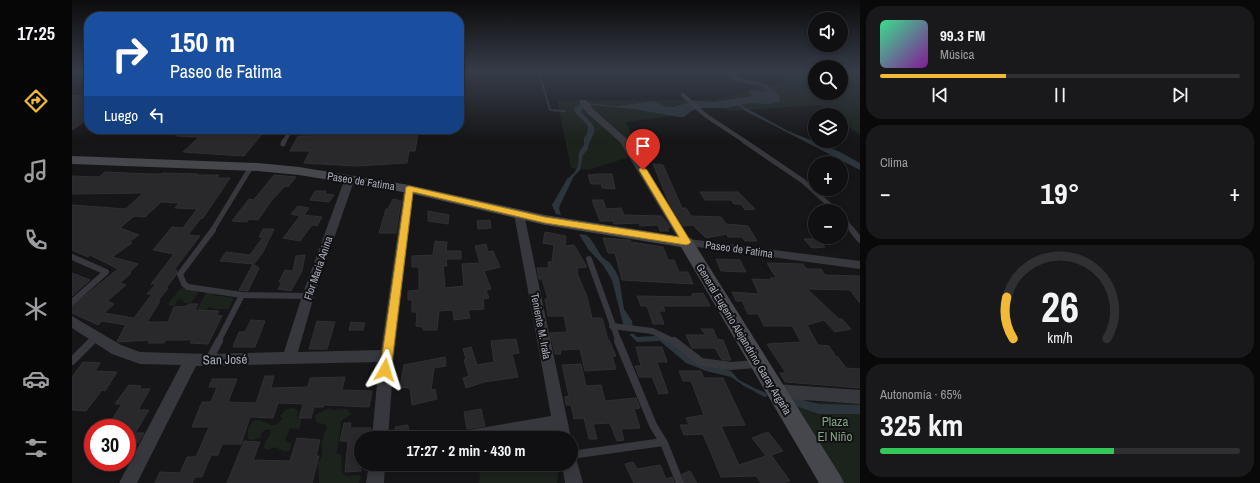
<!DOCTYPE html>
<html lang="es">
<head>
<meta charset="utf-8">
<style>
  body { margin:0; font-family:"Archivo Narrow",sans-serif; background:#19191b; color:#f1f3f6; height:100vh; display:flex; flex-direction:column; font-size:15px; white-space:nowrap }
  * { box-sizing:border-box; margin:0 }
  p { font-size:13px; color:#9c9d9f }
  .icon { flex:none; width:22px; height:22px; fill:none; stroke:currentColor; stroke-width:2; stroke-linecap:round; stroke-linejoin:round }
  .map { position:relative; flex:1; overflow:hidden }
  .side { display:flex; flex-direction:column; gap:6px; padding:6px; background:#09090a; width:400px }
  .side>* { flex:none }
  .banner { position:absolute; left:12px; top:12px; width:380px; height:122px; border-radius:16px; box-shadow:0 2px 6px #0003,0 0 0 1px #303032; background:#1a4fa0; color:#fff; overflow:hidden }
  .tools { position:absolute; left:736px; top:12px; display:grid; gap:8px }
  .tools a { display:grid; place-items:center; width:40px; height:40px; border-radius:50%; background:#101012; box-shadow:0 2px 6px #0003,0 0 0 1px #303032; font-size:20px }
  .speed { position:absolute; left:12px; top:419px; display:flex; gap:8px; font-size:20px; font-weight:700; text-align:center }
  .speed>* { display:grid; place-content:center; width:52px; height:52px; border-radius:50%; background:#101012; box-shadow:0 2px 6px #0003,0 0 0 1px #303032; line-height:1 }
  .speed .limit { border:6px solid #d22; background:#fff; color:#111 }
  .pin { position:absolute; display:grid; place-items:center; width:34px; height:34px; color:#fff; margin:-41px -17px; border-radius:50% 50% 50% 0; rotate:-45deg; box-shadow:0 0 4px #0007 }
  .pin .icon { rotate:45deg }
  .me { position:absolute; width:44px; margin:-22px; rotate:6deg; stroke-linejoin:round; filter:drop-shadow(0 0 3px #0008) }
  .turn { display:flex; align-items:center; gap:14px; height:84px; padding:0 20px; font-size:18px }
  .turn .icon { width:52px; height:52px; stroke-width:2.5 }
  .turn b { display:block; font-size:28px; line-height:34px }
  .then { display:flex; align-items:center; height:38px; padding:0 20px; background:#0003; gap:8px; font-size:15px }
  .big { font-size:30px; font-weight:800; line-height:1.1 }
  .side .card { flex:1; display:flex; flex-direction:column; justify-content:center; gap:6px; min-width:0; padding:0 14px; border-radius:16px; background:#19191b }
  .side .dial { align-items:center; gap:0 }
  .dial svg { height:104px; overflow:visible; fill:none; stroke:#303032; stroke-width:7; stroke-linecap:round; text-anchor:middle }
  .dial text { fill:#f1f3f6; stroke:none }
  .song { display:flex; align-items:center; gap:12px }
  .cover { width:48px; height:48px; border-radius:6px; background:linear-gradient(135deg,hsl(150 70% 55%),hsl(290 70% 35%)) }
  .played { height:4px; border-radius:2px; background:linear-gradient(90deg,#f0ba36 35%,#303032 35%) }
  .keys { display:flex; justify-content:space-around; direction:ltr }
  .heat { display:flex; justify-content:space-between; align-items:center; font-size:22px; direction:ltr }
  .charge { height:6px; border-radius:3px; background:linear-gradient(90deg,#34c759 65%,#303032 0) }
  .trip { position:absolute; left:282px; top:431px; width:224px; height:40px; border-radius:20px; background:#101012; box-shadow:0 2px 6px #0003,0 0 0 1px #303032; font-weight:800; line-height:40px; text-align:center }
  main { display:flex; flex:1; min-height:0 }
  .tabs { display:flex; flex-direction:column; width:72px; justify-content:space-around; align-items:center; background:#060607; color:#9c9d9f }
  .tabs .icon { width:28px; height:28px }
  .tabs .selected { color:#f0ba36 }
  .tabs b { font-size:18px; color:#f1f3f6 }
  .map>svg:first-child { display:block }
  .green { fill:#1c231d }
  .water { fill:#2c343c }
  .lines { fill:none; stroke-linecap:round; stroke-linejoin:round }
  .stream-far1 { stroke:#2c343c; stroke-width:2 }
  .stream { stroke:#2c343c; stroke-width:4 }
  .building { fill:#29292c; stroke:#303034; fill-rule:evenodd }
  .lane-far3 { stroke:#37383d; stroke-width:4 }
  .lane-far2 { stroke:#37383d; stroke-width:5 }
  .lane-far1 { stroke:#37383d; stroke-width:6 }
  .lane { stroke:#37383d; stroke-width:8 }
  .street { fill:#37383d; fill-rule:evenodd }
  .secondary { fill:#45474d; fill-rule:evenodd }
  .route { fill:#f0ba36; stroke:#9c7923 }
  .labels { text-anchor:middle; stroke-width:4; stroke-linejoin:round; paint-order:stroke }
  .street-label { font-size:11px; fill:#a8acb8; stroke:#111113 }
  .near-street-label { font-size:13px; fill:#a8acb8; stroke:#111113 }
  .near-park-label { font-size:13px; fill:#7fa283; stroke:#111113 }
</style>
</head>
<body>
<main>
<nav class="tabs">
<b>17:25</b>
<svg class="icon selected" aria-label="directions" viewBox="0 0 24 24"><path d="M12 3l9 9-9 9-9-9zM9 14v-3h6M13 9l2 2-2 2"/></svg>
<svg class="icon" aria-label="music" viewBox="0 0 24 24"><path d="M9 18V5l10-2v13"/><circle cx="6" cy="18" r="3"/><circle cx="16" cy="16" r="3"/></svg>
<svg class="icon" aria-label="phone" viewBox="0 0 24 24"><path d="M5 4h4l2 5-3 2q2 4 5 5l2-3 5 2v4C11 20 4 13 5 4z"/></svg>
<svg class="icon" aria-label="climate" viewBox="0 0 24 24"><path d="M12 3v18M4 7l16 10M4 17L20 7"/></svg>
<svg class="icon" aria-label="car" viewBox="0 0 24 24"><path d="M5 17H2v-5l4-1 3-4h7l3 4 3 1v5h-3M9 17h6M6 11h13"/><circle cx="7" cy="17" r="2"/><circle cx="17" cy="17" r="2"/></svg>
<svg class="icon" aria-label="filters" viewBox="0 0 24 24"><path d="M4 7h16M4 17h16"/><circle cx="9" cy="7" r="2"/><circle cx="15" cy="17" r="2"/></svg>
</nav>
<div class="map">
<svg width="788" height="483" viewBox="0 0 788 483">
  <rect width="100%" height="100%" fill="#161618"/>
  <!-- green -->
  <g class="green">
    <polygon points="705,72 743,72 743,93 769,93 769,72 788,72 788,135 769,121 769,115 761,115 748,105 657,111 647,105 619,108 599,116 554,122 567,154 516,170 499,168 485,101 641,100 715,83"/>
    <polygon points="109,288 122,290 126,293 119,303 112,303 110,299 107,299 102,306 97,306 97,302"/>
    <path d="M135 292H140L141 295 162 298 157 309H144L138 307 136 308 132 314 123 315C128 306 128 301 135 292Z"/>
    <polygon points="716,401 788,404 788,483 768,483"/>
    <path d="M221 408 226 411 225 418 229 419V423L227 429 218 428 213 439 214 441 220 444 218 450 213 452 203 447 196 450 192 448C191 442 200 437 198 430L196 429 191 431 188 438 180 440 176 439V429L181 421 188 420 198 425H204L210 419 208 416 214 409Z"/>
    <path d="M257 408 262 410 274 409 280 414 269 421C268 431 267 444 264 453L269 455 270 472 274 476 288 475 289 478 287 483H247L246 464 250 456V440L255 427 254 425 245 422 243 416 245 414Z"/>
    <path d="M406 464H487C488 467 485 477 485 483H407L408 473Z"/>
  </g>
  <!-- water -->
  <g class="water">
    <path d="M657 72H665C671 84 680 79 690 83 697 85 703 91 708 96L707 102 697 104 678 103 669 105 716 131 766 151 788 163V170C749 150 711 130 673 111L667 106 668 105 655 108H628L619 111 612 117H606L562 109 520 105 512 108 509 111C512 116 520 122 522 127 524 134 516 142 516 149L511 155 508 170 502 176 488 205 487 209 489 215 484 214 480 205 495 179 502 173 506 166 507 152 512 145V138L515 134 516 126 503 112 502 108 508 104 515 103 546 106 582 101 595 107H601L622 101 642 102 680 96 676 90C683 88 688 94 694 91 685 80 670 88 657 77Z"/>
    <polygon points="507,234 514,235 518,238 530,257 538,263 543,270 547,278 552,309 560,321 561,328 552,328 540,280 531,265 516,249"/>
    <polygon points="557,334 562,334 565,337 583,336 593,339 615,355 659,371 667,380 688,391 688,394 672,386 659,377 634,371 614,363 588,341 565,342"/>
    <polygon points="719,397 747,404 788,405 788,414 747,414 721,405"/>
  </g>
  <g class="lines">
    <!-- stream-far1 -->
    <polyline class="stream-far1" points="467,72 478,110 493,111"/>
    <!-- stream -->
    <polyline class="stream" points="685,391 693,395"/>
  </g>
  <!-- building -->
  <g class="building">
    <polygon points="17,91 17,118 0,130 0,95 9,96"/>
    <polygon points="105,129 194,129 172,156 111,152 127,137 104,136"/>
    <polygon points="244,129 347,129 343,151 337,151 335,163 283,166 232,163 238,151 218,151 226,136 241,136"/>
    <polygon points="581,164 591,165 610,208 614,208 619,216 649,217 654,224 676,226 685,241 673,241 670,237 656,237 655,234 634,238 621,225 611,226 597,203"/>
    <path d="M33 172 78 174H89L90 173 126 174 125 175H147L145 178H158L131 218H129L116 235 128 236 102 270H105L104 275 94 288H96L86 301H88L75 322H96L102 307 115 306 117 304H126L123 310 147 311 144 315 150 316 136 344 118 343 120 340H94L92 343H76L78 340 46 342 45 341 54 325 30 321 26 325 0 313V306L46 269 18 255 16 257 0 250V205L54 209 71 193 0 194V176L27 177ZM89 202 107 203 103 208 125 209 111 228 100 227 81 250 102 254 79 284H84L75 294H80L62 318 32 313 42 304 35 301 54 285 48 283 59 273H57L66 264 40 257 60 243 57 242 67 235 48 228 62 216 73 217Z"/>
    <polygon points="526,174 540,174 543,189 530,188 529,184 519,184 516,175"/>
    <polygon points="202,175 224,177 216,187 213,186 199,201 186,220 177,219 175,222 160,221 177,199 181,200 185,196"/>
    <polygon points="243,191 254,191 253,194 262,195 257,202 238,200"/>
    <polygon points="628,192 666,192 683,209 673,210 669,204 662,204 659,200 633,200"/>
    <polygon points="321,199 329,201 324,233 307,233 314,209 316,209"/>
    <polygon points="520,200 531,200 534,209 549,208 552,215 590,216 598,227 595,228 597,231 588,231 586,225 568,226 567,223 542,224 541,221 528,221"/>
    <polygon points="226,206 237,208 232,215 250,217 245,226 240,225 228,241 211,238 228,216 219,214"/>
    <polygon points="356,211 377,215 376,224 356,221"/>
    <polygon points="418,220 419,228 406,229 405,221"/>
    <polygon points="191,229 202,229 191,252 182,264 148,261 154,252 178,255 191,237 187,237"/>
    <polygon points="473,232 494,236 493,246 502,245 515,267 505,268 506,272 505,273 515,297 520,318 530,318 536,340 537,340 544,356 540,356 544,369 513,371 508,349 488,350 489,354 483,354 478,333 495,332 492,316 476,316 473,299 476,299 470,279 467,279 465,268 477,268 476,262 480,262 482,245 471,243"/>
    <polygon points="531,238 558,240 559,242 591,247 596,260 602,260 607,272 616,272 621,284 550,280 543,253 536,253"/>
    <polygon points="732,239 746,239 753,247 740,248"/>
    <polygon points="363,241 375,242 374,251 389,251 389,259 374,259 375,266 371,266 373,288 392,286 390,264 408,263 403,246 414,244 416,252 421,251 428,267 412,271 419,289 414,290 417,298 411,299 412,309 396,310 398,318 382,320 381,310 367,311 365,330 351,330 351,327 344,326 345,312 340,312 340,300 336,300 336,291 347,290 347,267 340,267 340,256 361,255"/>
    <polygon points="233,255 230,271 219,291 206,289 210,282 207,282 213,270 221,271 224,256"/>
    <polygon points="644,259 668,260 674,272 649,271"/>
    <polygon points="695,263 731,264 734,269 749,269 753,275 788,276 788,303 778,290 735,289 767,319 770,319 779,329 763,332 752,320 735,325 746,345 757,346 764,357 766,357 774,368 788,369 788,388 713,382 708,373 714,373 695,344 729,342 720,326 692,326 686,314 676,314 670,301 664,301 660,292 687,294 680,279 700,280 698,278 704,278"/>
    <polygon points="181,264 187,268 176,291 167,290"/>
    <polygon points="0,273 18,280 0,296"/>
    <polygon points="631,293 638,306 591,306 593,311 587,311 592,324 581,324 575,306 569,306 565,296 620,297 620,294"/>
    <polygon points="179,320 193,321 183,347 161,347 167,332 173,332"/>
    <polygon points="245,321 263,322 255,349 237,349"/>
    <polygon points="279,322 293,323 291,330 277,330"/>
    <polygon points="629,329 641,329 645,339 651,340 659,360 650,360 643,348 620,348 614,335 634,335"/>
    <polygon points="444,339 447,353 440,354 446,377 412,382 394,388 391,378 397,376 392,360 394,359 391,349 399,347 405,365 422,362 419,341"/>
    <polygon points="564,347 590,347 595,362 585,362 596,393 587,394 580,377 567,377 563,366 569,366"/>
    <polygon points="373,357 374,366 362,368 359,390 363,389 365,399 340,405 338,388 328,387 332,365"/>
    <polygon points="11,362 28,363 23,371 45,372 33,391 30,390 14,411 0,410 0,377"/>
    <polygon points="509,364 514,386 529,385 533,401 564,398 568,408 562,409 568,428 549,429 552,440 545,441 538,423 521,424 525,439 517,439 512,418 502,419 499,405 494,405 493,397 497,396 490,365"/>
    <polygon points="607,371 629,371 632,378 651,378 673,425 649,426 667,465 694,456 680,438 696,432 711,451 699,455 718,481 711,483 689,483 684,476 649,477 631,434 612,435 608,425 617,425 614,418 632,415 619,381 611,381"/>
    <polygon points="193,376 202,376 199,388 236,387 238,378 273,377 270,390 300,391 297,407 252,405 251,407 242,407 239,418 227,418 231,404 206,403 201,418 178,417 169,444 150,444 146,455 139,455 130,477 123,477 120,483 83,483 88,472 108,473 115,457 124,457 137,427 120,427 130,402 139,402 145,387 137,387 140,379 165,379 156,402 184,403"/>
    <polygon points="57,385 69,386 67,389 78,389 66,410 77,410 63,433 72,433 66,443 57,443 55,447 55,428 35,427 50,404 43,404"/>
    <polygon points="409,409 413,426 395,429 392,412"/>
    <polygon points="272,423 279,423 278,428 299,428 299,438 289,438 289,471 273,472 276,441 268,441"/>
    <polygon points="336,425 337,437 324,438 323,427"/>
    <polygon points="225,438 248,440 244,456 247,456 240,483 155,483 172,441 188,442 181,460 218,461"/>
    <polygon points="561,462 565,469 588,465 594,479 600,477 602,483 562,483 553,464"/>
    <polygon points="618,471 625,483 613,483 610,474"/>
  </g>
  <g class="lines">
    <!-- lane-far3 -->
    <g class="lane-far3">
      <polyline points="611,95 633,115 674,142"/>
      <polyline points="212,142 219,129"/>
    </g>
    <!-- lane-far2 -->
    <g class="lane-far2">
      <polyline points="672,141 731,181 764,211"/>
      <polyline points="211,144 212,141"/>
      <polyline points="769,216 781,231"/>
      <polyline points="140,231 179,167"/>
    </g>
    <!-- lane-far1 -->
    <g class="lane-far1">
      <polyline points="141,230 108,274 112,284 116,287 170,295 236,296"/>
      <polyline points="780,230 788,240"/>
      <polyline points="0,257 34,272 0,302"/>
      <polyline points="517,259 547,342"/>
      <polyline points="540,326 580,331 603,342"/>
      <polyline points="19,342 24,336"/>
      <polyline points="146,342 170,295"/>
    </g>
    <!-- lane -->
    <g class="lane">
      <polyline points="546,341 581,425 592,443 608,483"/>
      <polyline points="602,341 629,362 659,366 684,364"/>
      <polyline points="137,360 147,341"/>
      <polyline points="0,361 20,341"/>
      <polyline points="499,455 591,442"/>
    </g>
    <!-- street -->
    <g class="street">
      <polygon points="508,100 514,100 521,109 554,138 567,157 617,239 788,261 788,269 610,245 548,142 515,113 507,102"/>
      <polygon points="278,175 283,178 242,296 226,352 309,350 332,189 337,186 340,187 342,189 322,356 316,438 300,438 307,362 124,366 65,483 47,483 109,365 68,364 40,354 0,328 0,316 49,345 68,352 137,354 212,352 230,296 273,178"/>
      <polygon points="447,211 452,214 499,438 483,438 482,431 441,438 389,438 391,432 397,430 479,416 442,214"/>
      <polygon points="704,384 788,390 788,404 704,398 699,396 697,391 699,386"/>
      <polygon points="499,456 504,458 511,483 493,483 490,464 499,464"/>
      <polygon points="297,464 313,464 312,483 294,483"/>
    </g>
    <!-- secondary -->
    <polygon class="secondary" points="0,156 186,163 227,167 337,185 473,215 619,238 768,475 772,483 747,483 609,247 473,225 337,193 227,175 186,171 0,164"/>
  </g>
  <!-- sky -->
  <linearGradient id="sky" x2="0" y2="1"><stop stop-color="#0c0c0d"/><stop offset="0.51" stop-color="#363c48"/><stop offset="1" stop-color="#363c48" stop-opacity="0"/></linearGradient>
  <rect width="788" height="140" fill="url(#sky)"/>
  <!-- route -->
  <polygon class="route" points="568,168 571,168 575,170 619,242 617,244 614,245 473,223 341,192 319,370 318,373 313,375 309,373 308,370 334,187 337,186 473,217 607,237 567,170"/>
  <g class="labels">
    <!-- street labels -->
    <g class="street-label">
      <text transform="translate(289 181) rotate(9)" y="4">Paseo de Fatima</text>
      <text transform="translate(667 249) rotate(8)" y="4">Paseo de Fatima</text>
      <text transform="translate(246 268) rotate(-71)" y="4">Flor Maria Anina</text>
      <text transform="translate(469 326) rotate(79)" y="4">Teniente M. Irala</text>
      <text transform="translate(672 339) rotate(59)" y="4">General Eugenio Alejandrino Garay Argaña</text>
    </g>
    <!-- near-street labels -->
    <g class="near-street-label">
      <text transform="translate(153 359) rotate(-1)" y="5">San José</text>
    </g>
    <!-- near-park labels -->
    <g class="near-park-label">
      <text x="763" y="426">Plaza<tspan x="763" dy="15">El Niño</tspan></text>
    </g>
  </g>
</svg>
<div class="tools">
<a><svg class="icon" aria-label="sound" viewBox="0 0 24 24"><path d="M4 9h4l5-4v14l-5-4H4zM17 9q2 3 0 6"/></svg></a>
<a><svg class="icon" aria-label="search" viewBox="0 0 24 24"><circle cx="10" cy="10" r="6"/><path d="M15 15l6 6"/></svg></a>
<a><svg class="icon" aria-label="layers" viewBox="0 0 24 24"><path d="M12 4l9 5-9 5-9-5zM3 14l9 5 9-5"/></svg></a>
<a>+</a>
<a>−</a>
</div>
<div class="speed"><div class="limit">30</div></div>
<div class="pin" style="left:571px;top:170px;background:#d93025"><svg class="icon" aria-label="arrive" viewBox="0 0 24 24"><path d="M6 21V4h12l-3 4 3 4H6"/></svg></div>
<svg class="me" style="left:313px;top:370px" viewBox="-20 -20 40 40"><path d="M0-17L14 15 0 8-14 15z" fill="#f0ba36" stroke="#fff" stroke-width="4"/></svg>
<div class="trip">17:27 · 2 min · 430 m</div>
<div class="banner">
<div class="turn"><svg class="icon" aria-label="right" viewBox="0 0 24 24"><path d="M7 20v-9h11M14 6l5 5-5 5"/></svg><div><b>150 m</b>Paseo de Fatima</div></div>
<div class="then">Luego<svg class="icon" aria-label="left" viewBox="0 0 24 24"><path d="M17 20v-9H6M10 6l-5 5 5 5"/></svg></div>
</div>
</div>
<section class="side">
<div class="card">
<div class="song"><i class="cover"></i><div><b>99.3 FM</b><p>Música</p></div></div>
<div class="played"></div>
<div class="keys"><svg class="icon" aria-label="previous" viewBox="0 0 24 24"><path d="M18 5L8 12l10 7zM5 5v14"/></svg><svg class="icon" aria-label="pause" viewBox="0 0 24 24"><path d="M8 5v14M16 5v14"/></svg><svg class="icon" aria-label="next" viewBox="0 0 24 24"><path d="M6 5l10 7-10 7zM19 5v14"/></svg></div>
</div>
<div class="card"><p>Clima</p>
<div class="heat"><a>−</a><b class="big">19°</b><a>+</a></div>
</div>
<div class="card dial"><svg viewBox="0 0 100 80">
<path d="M14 69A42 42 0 1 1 86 69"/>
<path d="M14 69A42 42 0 0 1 9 37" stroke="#f0ba36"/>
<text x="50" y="56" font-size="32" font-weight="700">26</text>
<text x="50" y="72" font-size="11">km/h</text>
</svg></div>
<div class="card"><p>Autonomía · 65%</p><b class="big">325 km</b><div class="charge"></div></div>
</section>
</main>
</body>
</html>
